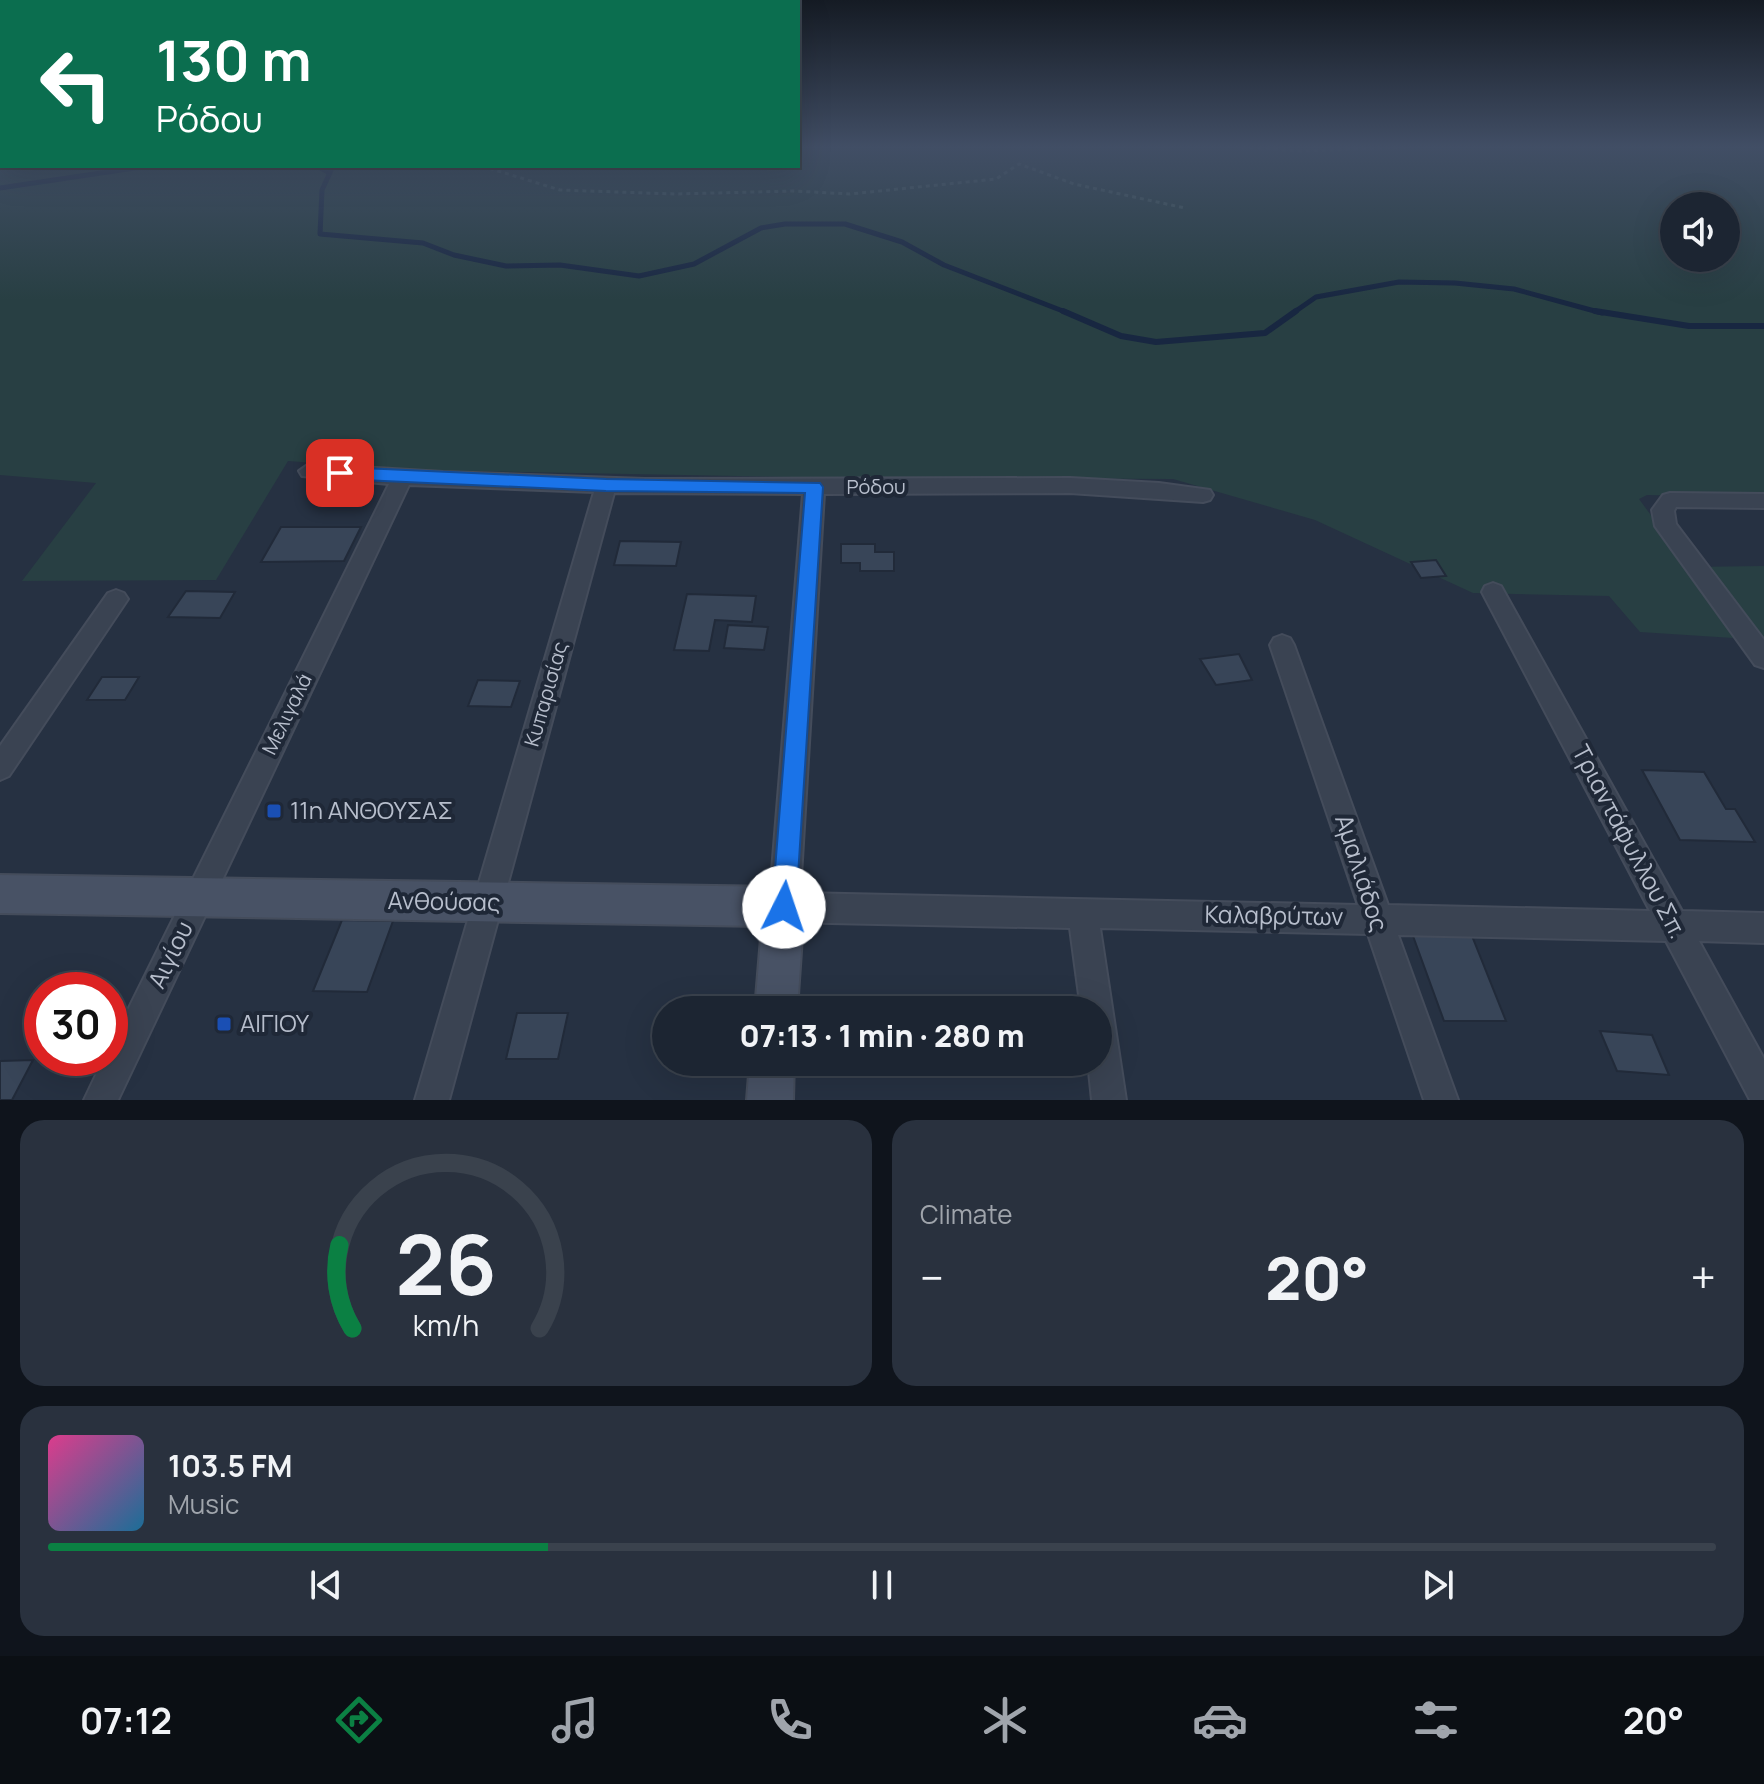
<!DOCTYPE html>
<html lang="en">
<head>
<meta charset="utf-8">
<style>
  body { margin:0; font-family:Manrope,sans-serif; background:#29313e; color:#f1f3f6; height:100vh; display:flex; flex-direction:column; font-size:30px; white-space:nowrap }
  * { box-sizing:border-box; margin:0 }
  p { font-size:26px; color:#a0a5ac }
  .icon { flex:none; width:44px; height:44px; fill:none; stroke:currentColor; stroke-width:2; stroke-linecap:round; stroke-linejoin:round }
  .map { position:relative; height:1100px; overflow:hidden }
  .drawer { display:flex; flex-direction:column; gap:20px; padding:20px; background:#0f141c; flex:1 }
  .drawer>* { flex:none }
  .top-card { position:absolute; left:0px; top:0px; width:800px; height:168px; box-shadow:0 8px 32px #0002,0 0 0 2px #3a424d; background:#0b6e4f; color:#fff; overflow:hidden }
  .buttons { position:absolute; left:1660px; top:192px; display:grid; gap:16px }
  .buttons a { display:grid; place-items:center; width:80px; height:80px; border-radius:50%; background:#1c2532; box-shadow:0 8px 32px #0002,0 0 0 2px #3a424d; font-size:40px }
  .speed { position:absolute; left:24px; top:972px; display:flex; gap:16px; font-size:40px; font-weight:700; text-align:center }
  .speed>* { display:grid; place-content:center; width:104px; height:104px; border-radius:50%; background:#1c2532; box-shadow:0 8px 32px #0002,0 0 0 2px #3a424d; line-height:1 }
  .speed .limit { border:12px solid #d22; background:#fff; color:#111 }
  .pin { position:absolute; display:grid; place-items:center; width:68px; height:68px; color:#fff; margin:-34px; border-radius:16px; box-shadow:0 4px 12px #0006 }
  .me { position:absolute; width:88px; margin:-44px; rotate:4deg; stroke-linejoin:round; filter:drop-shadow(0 0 6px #0008) }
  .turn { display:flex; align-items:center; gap:28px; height:168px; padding:0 24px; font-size:36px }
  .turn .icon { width:104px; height:104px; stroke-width:2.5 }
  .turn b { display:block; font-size:56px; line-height:68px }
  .big { font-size:60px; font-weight:800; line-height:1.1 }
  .drawer .card { flex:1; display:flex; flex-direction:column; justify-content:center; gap:12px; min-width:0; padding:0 28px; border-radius:24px; background:#29313e }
  .drawer .dial { align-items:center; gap:0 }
  .dial svg { height:208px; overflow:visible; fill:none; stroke:#3a424d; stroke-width:7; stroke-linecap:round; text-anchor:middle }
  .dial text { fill:#f1f3f6; stroke:none }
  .song { display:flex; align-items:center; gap:24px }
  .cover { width:96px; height:96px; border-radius:12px; background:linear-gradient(135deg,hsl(330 70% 55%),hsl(200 70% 35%)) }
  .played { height:8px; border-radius:4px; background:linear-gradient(90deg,#0b8043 30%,#3a424d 30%) }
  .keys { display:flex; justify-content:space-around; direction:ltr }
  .heat { display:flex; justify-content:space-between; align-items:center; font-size:44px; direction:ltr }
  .drawer .tiles { flex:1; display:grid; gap:20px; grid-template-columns:1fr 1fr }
  .card:last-child { grid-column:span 2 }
  .trip { position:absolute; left:652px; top:996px; width:460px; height:80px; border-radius:40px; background:#1c2532; box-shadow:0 8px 32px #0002,0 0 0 2px #3a424d; font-weight:800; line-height:80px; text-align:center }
  .menu { display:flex; height:128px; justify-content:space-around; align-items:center; background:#0b0f14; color:#a0a5ac }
  .menu .icon { width:56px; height:56px }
  .menu .active { color:#0b8043 }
  .menu b { font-size:36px; color:#f1f3f6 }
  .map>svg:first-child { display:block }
  .green { fill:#283f43; fill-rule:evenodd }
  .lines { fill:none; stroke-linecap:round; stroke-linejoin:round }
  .stream-far1 { stroke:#182741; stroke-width:5 }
  .stream { stroke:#182741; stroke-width:6 }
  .building { fill:#384558; stroke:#212a39; stroke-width:2 }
  .street-casing { stroke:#444c5b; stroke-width:4 }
  .secondary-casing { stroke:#444c5b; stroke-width:4 }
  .path { stroke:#41585b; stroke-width:3; stroke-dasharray:4 4; stroke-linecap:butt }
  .street { fill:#3a4352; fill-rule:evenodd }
  .secondary { fill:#485265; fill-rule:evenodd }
  .route { fill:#1a73e8; stroke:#114b97; stroke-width:2 }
  .transit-dot { fill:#1a4fb4; stroke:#1f2837; stroke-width:3 }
  .labels { text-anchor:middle; stroke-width:8; stroke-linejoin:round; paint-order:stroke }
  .street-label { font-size:20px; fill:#b7becc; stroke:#1f2837 }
  .near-poi-label { font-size:24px; fill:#b7becc; stroke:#1f2837; text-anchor:start }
  .near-street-label { font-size:24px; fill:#b7becc; stroke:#1f2837 }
</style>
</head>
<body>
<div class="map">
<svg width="1764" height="1100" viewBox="0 0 1764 1100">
  <rect width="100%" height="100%" fill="#263142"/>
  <!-- green -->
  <path class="green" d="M0 146 2 166H798V146H1764V498L1647 495 1639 499 1689 567 1764 566V640L1640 632 1609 596 1473 593 1315 520 1173 479 792 477 408 470 288 461 216 580 22 581 96 483 0 475ZM1674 206H1726V258H1674Z"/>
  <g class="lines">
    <!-- stream-far1 -->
    <g class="stream-far1">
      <polyline points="317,166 328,172"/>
      <polyline points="333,166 322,190 320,234 423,243 454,255 506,266 560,265 639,276 694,264 761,228 785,224 845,224 902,242 944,265 1068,313"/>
      <polyline points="0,188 148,166"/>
      <polyline points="1293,313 1316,297 1399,282 1455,283 1514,289 1602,313"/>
    </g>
    <!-- stream -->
    <g class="stream">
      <polyline points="1063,311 1121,336 1156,342 1265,333 1296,311"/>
      <polyline points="1595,311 1689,326 1764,326"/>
    </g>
  </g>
  <!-- building -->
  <g class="building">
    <polygon points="281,527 361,527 344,561 261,562"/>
    <polygon points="620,541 681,542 676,566 614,565"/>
    <polygon points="841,544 875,544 875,552 894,552 894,571 860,571 860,563 841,563"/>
    <polygon points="1436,560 1446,576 1421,578 1411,562"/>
    <polygon points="186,591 235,592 220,618 168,617"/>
    <polygon points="687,594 756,596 752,622 715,620 709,651 674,650"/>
    <polygon points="728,625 768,627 764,650 724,648"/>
    <polygon points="1239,654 1252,680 1216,685 1200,659"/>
    <polygon points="102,677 139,677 125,700 87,700"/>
    <polygon points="478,680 520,681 511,707 468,706"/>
    <polygon points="1642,770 1704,772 1726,809 1735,809 1755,842 1680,840"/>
    <polygon points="342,920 393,921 367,992 313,991"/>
    <polygon points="1413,936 1472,936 1506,1021 1444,1021"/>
    <polygon points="517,1013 568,1013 558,1059 506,1059"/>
    <polygon points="1600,1031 1652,1035 1669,1075 1617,1071"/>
    <polygon points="33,1060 12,1100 0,1100 0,1061"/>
  </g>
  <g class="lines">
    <!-- street casing -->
    <g class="street-casing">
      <g id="street">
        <polygon points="309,464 443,472 645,479 1070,478 1159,483 1210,490 1213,495 1210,500 1203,502 1070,493 824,494 800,893 1358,905 1270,645 1274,638 1282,635 1290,638 1294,645 1388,905 1650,911 1482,592 1485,586 1493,583 1501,586 1682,911 1764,913 1764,943 1699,941 1764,1059 1764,1100 1750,1100 1666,941 1398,935 1458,1100 1424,1100 1368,934 1100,928 1126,1100 1092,1100 1088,1062 1098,1062 1098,1010 1081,1010 1070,928 784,922 774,917 769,907 803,494 614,493 449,1100 415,1100 594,492 409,485 118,1100 84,1100 104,1058 110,1058 110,1046 389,484 302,476 299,471"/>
        <polygon points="1670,493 1764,494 1764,508 1676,507 1674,511 1676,524 1764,640 1764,668 1755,665 1655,526 1652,510 1663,495"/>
        <polygon points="116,590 124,593 128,599 124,605 9,776 0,780 0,746 108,593"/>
      </g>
    </g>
    <!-- secondary casing -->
    <g class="secondary-casing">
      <g id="secondary">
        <polygon points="0,875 784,887 798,893 804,907 797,1010 755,1010 762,926 0,913"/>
        <polygon points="750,1062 794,1062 793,1100 747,1100"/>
      </g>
    </g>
    <!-- path -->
    <g class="path">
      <polyline points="1226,146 1303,151 1432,146"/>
      <polyline points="482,166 560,190 675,194 794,191 850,194 996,179 1019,164 1074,184 1185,208"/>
    </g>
    <!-- street -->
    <use href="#street" class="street"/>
    <!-- secondary -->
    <use href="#secondary" class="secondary"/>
  </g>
  <!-- sky -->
  <linearGradient id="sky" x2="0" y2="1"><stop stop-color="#151b24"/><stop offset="0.49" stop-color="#414e65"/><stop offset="1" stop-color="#414e65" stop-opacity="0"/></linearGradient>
  <rect width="1764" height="300" fill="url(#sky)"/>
  <!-- route -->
  <polygon class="route" points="340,467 606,479 820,483 823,487 796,907 793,916 784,919 775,916 772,907 805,493 606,491 340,479 332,473"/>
  <!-- markers -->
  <g class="transit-dot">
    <rect x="266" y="803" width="16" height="16" rx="4"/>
    <rect x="216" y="1016" width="16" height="16" rx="4"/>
  </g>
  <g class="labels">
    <!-- street labels -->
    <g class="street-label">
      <text x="876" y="494">Ρόδου</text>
      <text transform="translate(546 694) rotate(-74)" y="7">Κυπαρισίας</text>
      <text transform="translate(287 714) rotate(-64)" y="7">Μελιγαλά</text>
    </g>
    <!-- near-poi labels -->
    <g class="near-poi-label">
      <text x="290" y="819">11η ΑΝΘΟΥΣΑΣ</text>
      <text x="240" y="1032">ΑΙΓΙΟΥ</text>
    </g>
    <!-- near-street labels -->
    <g class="near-street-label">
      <text transform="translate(1629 842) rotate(62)" y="8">Τριαντάφυλλου Σπ.</text>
      <text transform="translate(1361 873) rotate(72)" y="8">Αμαλιάδος</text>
      <text transform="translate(444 902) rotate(1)" y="8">Ανθούσας</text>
      <text transform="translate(1274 916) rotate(1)" y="8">Καλαβρύτων</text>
      <text transform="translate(171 955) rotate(-64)" y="8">Αιγίου</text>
    </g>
  </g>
</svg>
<div class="buttons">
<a><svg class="icon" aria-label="sound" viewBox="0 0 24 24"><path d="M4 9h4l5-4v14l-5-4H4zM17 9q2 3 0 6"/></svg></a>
</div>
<div class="speed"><div class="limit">30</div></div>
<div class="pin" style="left:340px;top:473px;background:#d93025"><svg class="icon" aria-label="arrive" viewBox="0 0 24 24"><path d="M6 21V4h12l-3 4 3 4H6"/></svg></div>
<svg class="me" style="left:784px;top:907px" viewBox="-20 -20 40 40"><circle r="19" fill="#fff"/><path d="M0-13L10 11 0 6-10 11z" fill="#1a73e8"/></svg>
<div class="trip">07:13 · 1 min · 280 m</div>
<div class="top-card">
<div class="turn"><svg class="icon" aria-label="left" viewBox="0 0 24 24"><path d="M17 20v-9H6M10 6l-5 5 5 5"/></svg><div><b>130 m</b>Ρόδου</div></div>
</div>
</div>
<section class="drawer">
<div class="tiles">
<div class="card dial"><svg viewBox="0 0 100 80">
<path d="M14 69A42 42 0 1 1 86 69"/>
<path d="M14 69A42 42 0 0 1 9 37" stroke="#0b8043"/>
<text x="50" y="56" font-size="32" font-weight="700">26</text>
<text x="50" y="72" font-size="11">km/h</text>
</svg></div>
<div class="card"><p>Climate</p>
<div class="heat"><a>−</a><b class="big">20°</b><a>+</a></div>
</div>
<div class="card">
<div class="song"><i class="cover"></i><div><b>103.5 FM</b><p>Music</p></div></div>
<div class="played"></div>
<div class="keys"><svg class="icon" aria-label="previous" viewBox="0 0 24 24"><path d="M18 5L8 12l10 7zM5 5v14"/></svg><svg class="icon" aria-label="pause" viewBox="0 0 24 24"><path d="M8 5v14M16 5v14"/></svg><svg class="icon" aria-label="next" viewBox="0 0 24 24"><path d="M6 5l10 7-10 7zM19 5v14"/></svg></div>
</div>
</div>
</section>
<nav class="menu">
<b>07:12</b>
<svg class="icon active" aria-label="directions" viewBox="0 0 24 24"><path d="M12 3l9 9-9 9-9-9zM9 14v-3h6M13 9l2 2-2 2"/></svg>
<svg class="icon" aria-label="music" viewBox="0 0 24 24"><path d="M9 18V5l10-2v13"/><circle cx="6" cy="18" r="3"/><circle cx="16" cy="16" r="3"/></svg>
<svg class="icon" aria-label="phone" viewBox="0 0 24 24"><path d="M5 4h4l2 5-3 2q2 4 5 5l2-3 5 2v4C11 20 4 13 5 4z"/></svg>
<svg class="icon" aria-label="climate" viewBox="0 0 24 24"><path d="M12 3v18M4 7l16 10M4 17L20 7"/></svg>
<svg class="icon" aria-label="car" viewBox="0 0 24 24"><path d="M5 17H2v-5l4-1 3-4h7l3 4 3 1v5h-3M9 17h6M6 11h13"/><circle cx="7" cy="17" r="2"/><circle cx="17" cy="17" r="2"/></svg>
<svg class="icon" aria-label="filters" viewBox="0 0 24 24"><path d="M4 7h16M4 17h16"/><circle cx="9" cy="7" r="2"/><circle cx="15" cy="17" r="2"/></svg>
<b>20°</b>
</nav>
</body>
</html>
